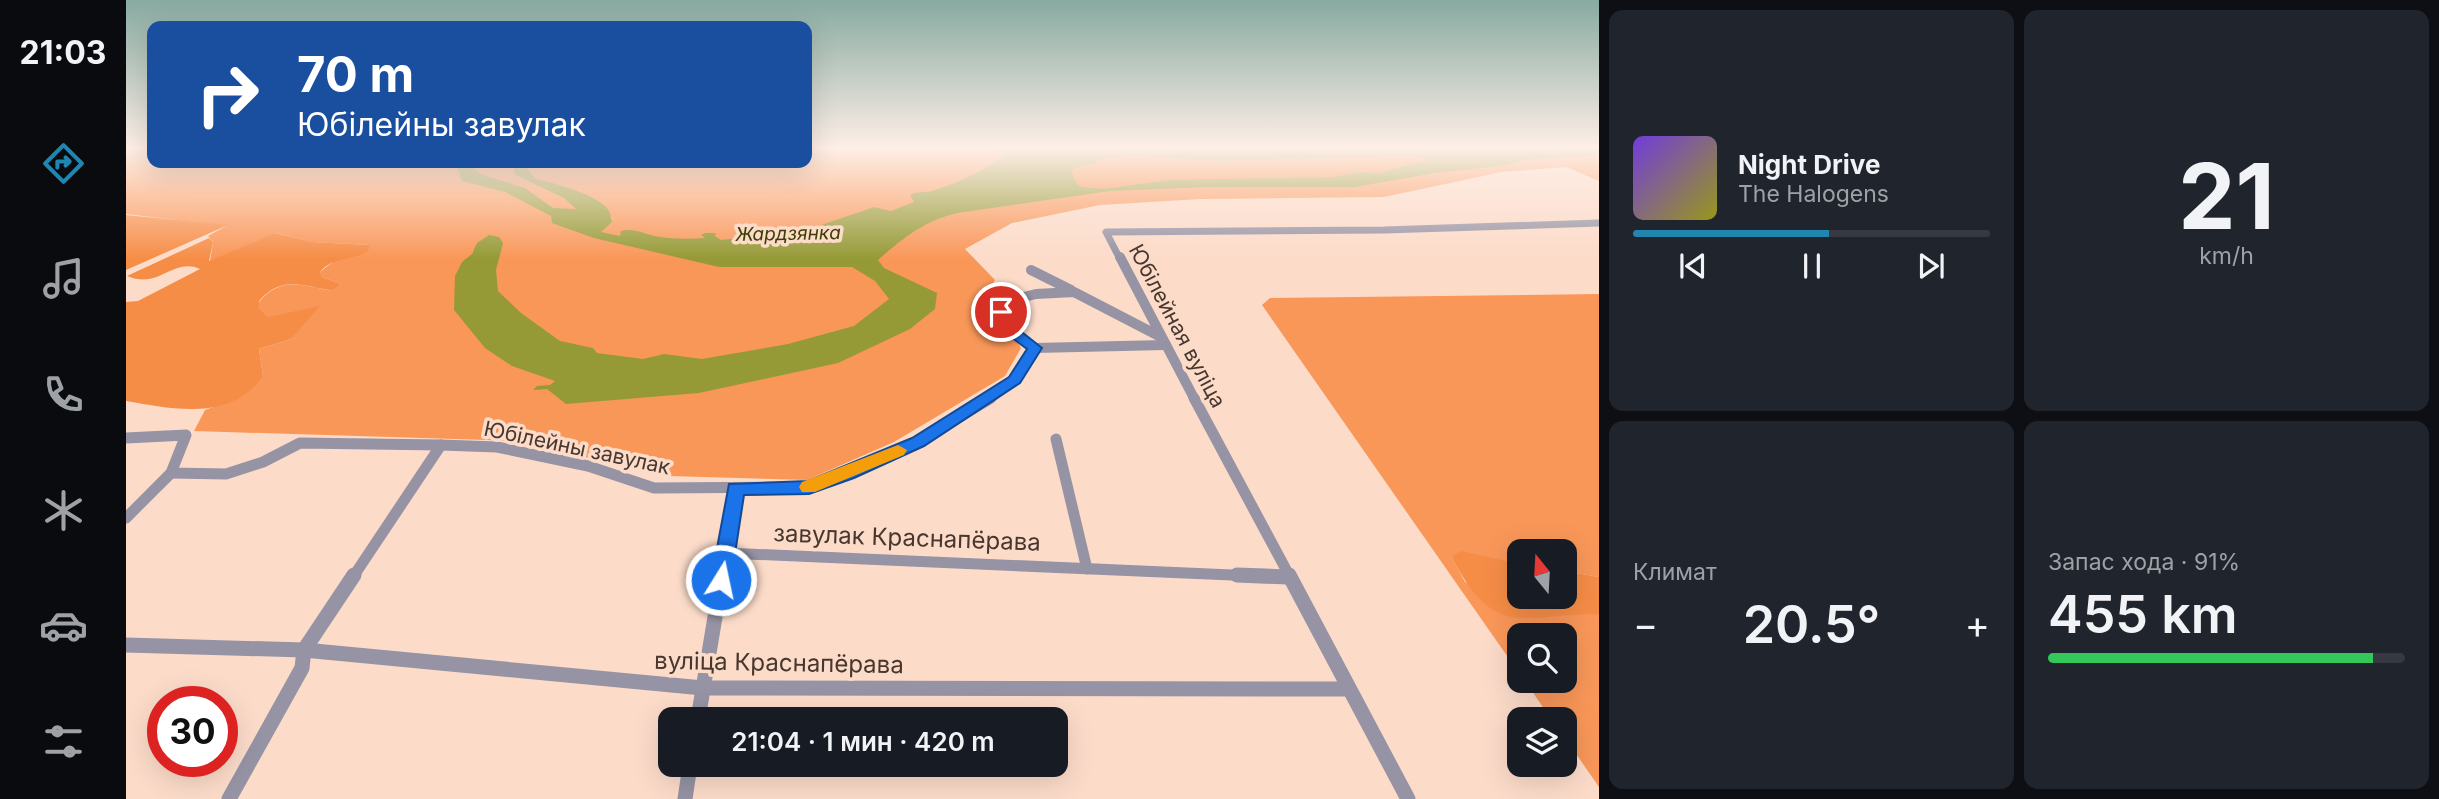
<!DOCTYPE html>
<html lang="ru">
<head>
<meta charset="utf-8">
<style>
  body { margin:0; font-family:Inter,sans-serif; background:#20242c; color:#f1f3f6; height:100vh; display:flex; flex-direction:column; font-size:26px; white-space:nowrap }
  * { box-sizing:border-box; margin:0 }
  p { font-size:23px; color:#9ea1a6 }
  .icon { flex:none; width:38px; height:38px; fill:none; stroke:currentColor; stroke-width:2; stroke-linecap:round; stroke-linejoin:round }
  .map { position:relative; flex:1; overflow:hidden }
  .panel { display:flex; flex-direction:column; gap:10px; padding:10px; background:#0d0f14; width:840px }
  .panel>* { flex:none }
  .banner { position:absolute; left:21px; top:21px; width:665px; height:147px; border-radius:14px; box-shadow:0 7px 28px #0002; background:#1a4fa0; color:#fff; overflow:hidden }
  .needle { width:46px; rotate:342deg }
  .buttons { position:absolute; left:1381px; top:539px; display:grid; gap:14px }
  .buttons a { display:grid; place-items:center; width:70px; height:70px; border-radius:14px; background:#171b24; box-shadow:0 7px 28px #0002; font-size:35px }
  .speed { position:absolute; left:21px; top:686px; display:flex; gap:14px; font-size:35px; font-weight:700; text-align:center }
  .speed>* { display:grid; place-content:center; width:91px; height:91px; border-radius:50%; background:#171b24; box-shadow:0 7px 28px #0002; line-height:1 }
  .speed .limit { border:10px solid #d22; background:#fff; color:#111 }
  .pin { position:absolute; display:grid; place-items:center; width:60px; height:60px; color:#fff; margin:-30px; border:4px solid #fff; border-radius:50%; box-shadow:0 2px 7px #0007 }
  .me { position:absolute; width:77px; margin:-38px; rotate:10deg; stroke-linejoin:round; filter:drop-shadow(0 0 5px #0008) }
  .turn { display:flex; align-items:center; gap:24px; height:147px; padding:0 35px; font-size:32px }
  .turn .icon { width:91px; height:91px; stroke-width:2.5 }
  .turn b { display:block; font-size:49px; line-height:60px }
  .big { font-size:52px; font-weight:600; line-height:1.1 }
  .panel .widget { flex:1; display:flex; flex-direction:column; justify-content:center; gap:10px; min-width:0; padding:0 24px; border-radius:14px; background:#20242c }
  .panel .dial { align-items:center; gap:0 }
  .dial b { font-size:91px; line-height:1 }
  .song { display:flex; align-items:center; gap:21px }
  .cover { width:84px; height:84px; border-radius:10px; background:linear-gradient(135deg,hsl(260 70% 55%),hsl(60 70% 35%)) }
  .played { height:7px; border-radius:4px; background:linear-gradient(90deg,#2085af 55%,#363941 55%) }
  .keys { display:flex; justify-content:space-around; direction:ltr }
  .heat { display:flex; justify-content:space-between; align-items:center; font-size:38px; direction:ltr }
  .charge { height:10px; border-radius:5px; background:linear-gradient(90deg,#34c759 91%,#363941 0) }
  .panel .tiles { flex:1; display:grid; gap:10px; grid-template-columns:repeat(2,1fr) }
  .trip { position:absolute; left:532px; top:707px; width:410px; height:70px; border-radius:14px; background:#171b24; box-shadow:0 7px 28px #0002; font-weight:600; line-height:70px; text-align:center }
  main { display:flex; flex:1; min-height:0 }
  .tab-bar { display:flex; flex-direction:column; width:126px; justify-content:space-around; align-items:center; background:#090b0e; color:#9ea1a6 }
  .tab-bar .icon { width:49px; height:49px }
  .tab-bar .active { color:#2085af }
  .tab-bar b { font-size:32px; color:#f1f3f6 }
  .map>svg:first-child { display:block }
  .green { fill:#f99759 }
  .forest { fill:#f68d47 }
  .water { fill:#959a36; fill-rule:evenodd }
  .lines { fill:none; stroke-linecap:round; stroke-linejoin:round }
  .street-far3 { stroke:#9593a4; stroke-width:7 }
  .street-far2 { stroke:#9593a4; stroke-width:10 }
  .street-far1 { stroke:#9593a4; stroke-width:11 }
  .street { stroke:#9593a4; stroke-width:15 }
  .route { fill:#1a73e8; stroke:#114b97; stroke-width:2 }
  .slow { fill:#f59e0b }
  .labels { text-anchor:middle; stroke-width:7; stroke-linejoin:round; paint-order:stroke }
  .far-water-label { font-size:19px; font-style:italic; fill:#3c3e06; stroke:#fcdbc9 }
  .street-label { font-size:21px; fill:#47372e; stroke:#fcdbc9 }
  .near-street-label { font-size:24px; fill:#47372e; stroke:#fcdbc9 }
</style>
</head>
<body>
<main>
<nav class="tab-bar">
<b>21:03</b>
<svg class="icon active" aria-label="directions" viewBox="0 0 24 24"><path d="M12 3l9 9-9 9-9-9zM9 14v-3h6M13 9l2 2-2 2"/></svg>
<svg class="icon" aria-label="music" viewBox="0 0 24 24"><path d="M9 18V5l10-2v13"/><circle cx="6" cy="18" r="3"/><circle cx="16" cy="16" r="3"/></svg>
<svg class="icon" aria-label="phone" viewBox="0 0 24 24"><path d="M5 4h4l2 5-3 2q2 4 5 5l2-3 5 2v4C11 20 4 13 5 4z"/></svg>
<svg class="icon" aria-label="climate" viewBox="0 0 24 24"><path d="M12 3v18M4 7l16 10M4 17L20 7"/></svg>
<svg class="icon" aria-label="car" viewBox="0 0 24 24"><path d="M5 17H2v-5l4-1 3-4h7l3 4 3 1v5h-3M9 17h6M6 11h13"/><circle cx="7" cy="17" r="2"/><circle cx="17" cy="17" r="2"/></svg>
<svg class="icon" aria-label="filters" viewBox="0 0 24 24"><path d="M4 7h16M4 17h16"/><circle cx="9" cy="7" r="2"/><circle cx="15" cy="17" r="2"/></svg>
</nav>
<div class="map">
<svg width="1473" height="799" viewBox="0 0 1473 799">
  <rect width="100%" height="100%" fill="#fcdbc9"/>
  <!-- green -->
  <g class="green">
    <path d="M0 147H26V163H681V147H860L881 153 993 157 1382 165 1400 160 1473 156V181L1440 167 1376 172 1258 197 1074 199 974 205 886 223 839 249 869 280 862 291 895 348 879 376 768 442 681 480 543 476 389 441 68 431 79 410 107 400 137 376 133 349 165 339 178 322 142 317 133 307V302C156 275 176 286 207 291L215 284 196 277 194 272 208 261 244 245 185 242 150 233 84 261 87 242 82 236 100 226 0 214Z"/>
    <polygon points="1473,294 1473,577 1439,571 1438,551 1393,551 1393,564 1325,556 1339,582 1453,614 1473,614 1473,787 1439,738 1438,719 1425,719 1399,681 1438,681 1438,635 1393,635 1393,673 1136,305 1144,298"/>
  </g>
  <!-- forest -->
  <g class="forest">
    <path d="M1009 156 1095 161 1289 156 1300 160 1253 173 1233 172 1208 177C1141 180 1075 177 1008 185 993 187 970 193 955 186 949 183 946 175 947 168L974 159Z"/>
    <polygon points="0,215 102,225 0,270"/>
    <path d="M149 233 186 242 244 245 242 251C227 261 207 256 194 272L196 277 215 284 207 291C176 286 156 275 133 301V307L142 317 194 306 165 339 133 349 137 376C105 422 46 409 0 401V302L12 301 74 269C47 257 33 290 1 276L83 238 87 242 83 261Z"/>
    <path d="M1336 551 1393 564V597H1438L1439 571 1473 577V614C1393 614 1369 641 1325 556Z"/>
  </g>
  <!-- water -->
  <path class="water" d="M860 147H1473V156L1400 160 1382 165 1309 173 1229 187H1082L984 191 831 213C798 221 777 238 752 260L758 268 811 293 809 309 784 329 712 363 573 393 440 404 421 389 407 390 411 386 424 385 429 381 386 366 359 348 328 310 329 276 336 262 346 254 351 243 363 235 373 237 377 243 370 270 372 291 395 313 434 341 467 348 471 353 517 359 538 354 576 359 662 344 728 326 763 299 749 281 726 267H593L468 238 426 223 425 216 379 192 336 181 330 163H347L348 169 357 175 399 188 427 208 450 209 438 198 388 174V163H398L408 178C425 183 478 195 484 213 485 216 484 219 486 222L475 232 494 236 495 231C509 227 520 235 534 237 548 239 565 239 579 238L575 235 579 233H590L589 236 595 240 681 230 748 207 765 211 788 202 784 195C791 191 798 193 806 191 832 183 859 171 880 153ZM1009 156 1095 161 1289 156 1300 160 1253 173 1233 172 1208 177 1042 180 978 189 956 187 951 184 946 173 947 168 969 164 974 159Z"/>
  <g class="lines">
    <!-- street-far3 -->
    <polyline class="street-far3" points="994,259 980,232 1258,230 1473,223"/>
    <!-- street-far2 -->
    <g class="street-far2">
      <polyline points="994,257 1069,400"/>
      <polyline points="905,270 945,290"/>
      <polyline points="909,348 886,331 875,312 885,300 910,294 948,292 1033,336"/>
      <polyline points="862,400 889,380 909,348 1039,345"/>
    </g>
    <!-- street-far1 -->
    <g class="street-far1">
      <polyline points="1068,398 1164,577"/>
      <polyline points="0,438 60,435 45,473 100,474 137,462 174,443 315,445 371,447 462,466 528,488 683,487 792,442 865,398"/>
      <polyline points="930,439 961,569"/>
      <polyline points="0,518 45,473"/>
      <polyline points="599,553 1152,577"/>
      <polyline points="227,577 315,445"/>
      <polyline points="596,577 610,489"/>
    </g>
    <!-- street -->
    <g class="street">
      <polyline points="1111,575 1162,577"/>
      <polyline points="1163,575 1282,799"/>
      <polyline points="0,645 178,650 577,688 1223,689"/>
      <polyline points="572,719 596,575"/>
      <polyline points="103,799 176,668 178,650 228,575"/>
      <polyline points="559,799 564,765"/>
    </g>
  </g>
  <!-- sky -->
  <linearGradient id="sky" x2="0" y2="1"><stop stop-color="#87aaa1"/><stop offset="0.57" stop-color="#feefe7"/><stop offset="1" stop-color="#feefe7" stop-opacity="0"/></linearGradient>
  <rect width="1473" height="259" fill="url(#sky)"/>
  <!-- route -->
  <polygon class="route" points="870,309 880,309 892,329 916,348 894,383 798,446 728,478 683,494 618,495 605,580 602,586 588,586 585,580 603,484 682,481 786,438 883,377 901,349 881,334 868,312"/>
  <!-- slow -->
  <polygon class="slow" points="772,445 781,450 778,455 689,492 676,492 673,487 676,482"/>
  <g class="labels">
    <!-- far-water labels -->
    <g class="far-water-label">
      <text transform="translate(662 233) rotate(-1)" y="7">Жардзянка</text>
    </g>
    <!-- street labels -->
    <g class="street-label">
      <text transform="translate(1051 326) rotate(62)" y="7">Юбілейная вуліца</text>
      <text transform="translate(451 448) rotate(12)" y="7">Юбілейны завулак</text>
    </g>
    <!-- near-street labels -->
    <g class="near-street-label">
      <text transform="translate(781 538) rotate(2)" y="8">завулак Краснапёрава</text>
      <text transform="translate(653 663) rotate(1)" y="8">вуліца Краснапёрава</text>
    </g>
  </g>
</svg>
<div class="buttons">
<a><svg class="needle" viewBox="-14 -14 28 28"><path d="M0-13l5 13h-10z" fill="#e53935"/><path d="M0 13l5-13h-10z" fill="#9ea1a6"/></svg></a>
<a><svg class="icon" aria-label="search" viewBox="0 0 24 24"><circle cx="10" cy="10" r="6"/><path d="M15 15l6 6"/></svg></a>
<a><svg class="icon" aria-label="layers" viewBox="0 0 24 24"><path d="M12 4l9 5-9 5-9-5zM3 14l9 5 9-5"/></svg></a>
</div>
<div class="speed"><div class="limit">30</div></div>
<div class="pin" style="left:875px;top:312px;background:#d93025"><svg class="icon" aria-label="arrive" viewBox="0 0 24 24"><path d="M6 21V4h12l-3 4 3 4H6"/></svg></div>
<svg class="me" style="left:595px;top:580px" viewBox="-20 -20 40 40"><circle r="17" fill="#1a73e8" stroke="#fff" stroke-width="3"/><path d="M0-11L8 9 0 5-8 9z" fill="#fff"/></svg>
<div class="trip">21:04 · 1 мин · 420 m</div>
<div class="banner">
<div class="turn"><svg class="icon" aria-label="right" viewBox="0 0 24 24"><path d="M7 20v-9h11M14 6l5 5-5 5"/></svg><div><b>70 m</b>Юбілейны завулак</div></div>
</div>
</div>
<section class="panel">
<div class="tiles">
<div class="widget">
<div class="song"><i class="cover"></i><div><b>Night Drive</b><p>The Halogens</p></div></div>
<div class="played"></div>
<div class="keys"><svg class="icon" aria-label="previous" viewBox="0 0 24 24"><path d="M18 5L8 12l10 7zM5 5v14"/></svg><svg class="icon" aria-label="pause" viewBox="0 0 24 24"><path d="M8 5v14M16 5v14"/></svg><svg class="icon" aria-label="next" viewBox="0 0 24 24"><path d="M6 5l10 7-10 7zM19 5v14"/></svg></div>
</div>
<div class="widget dial"><b>21</b><p>km/h</p></div>
<div class="widget"><p>Климат</p>
<div class="heat"><a>−</a><b class="big">20.5°</b><a>+</a></div>
</div>
<div class="widget"><p>Запас хода · 91%</p><b class="big">455 km</b><div class="charge"></div></div>
</div>
</section>
</main>
</body>
</html>
